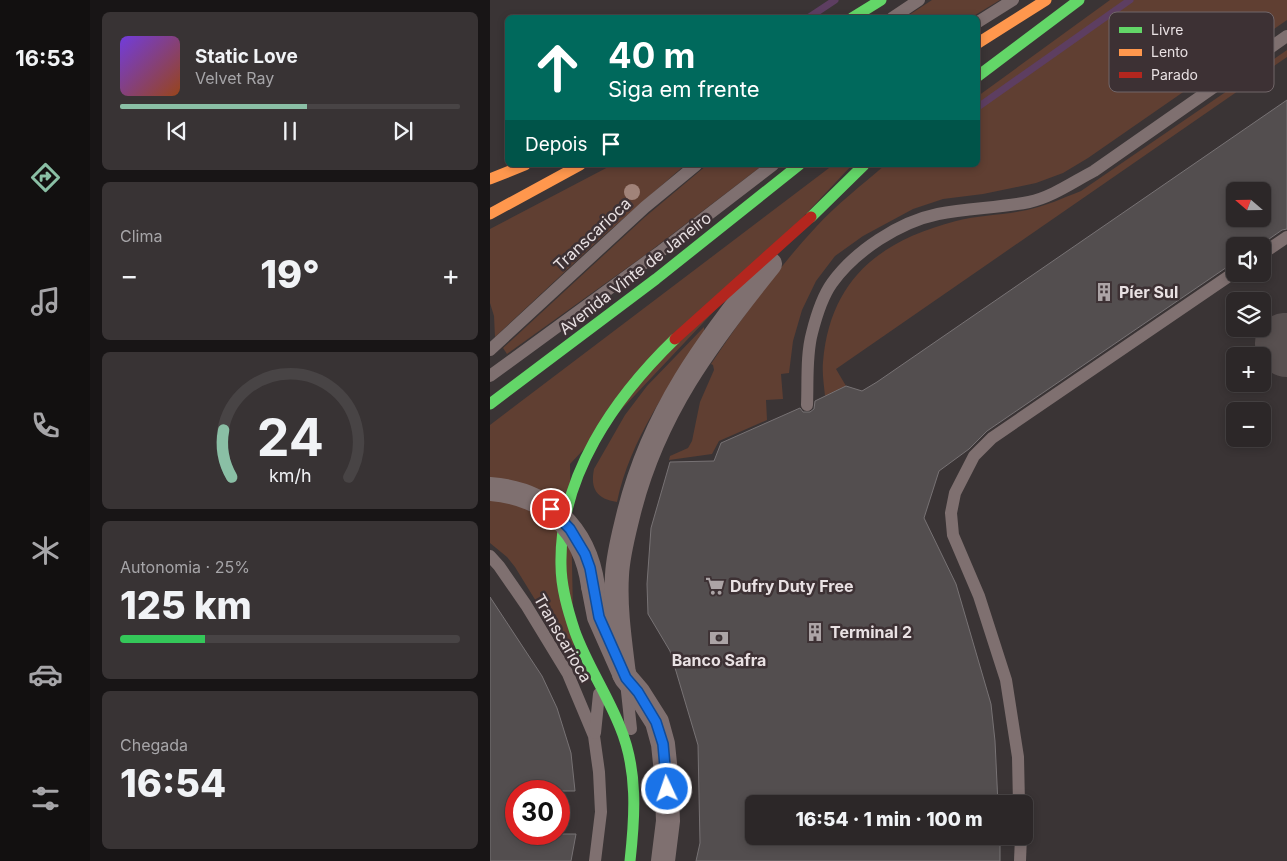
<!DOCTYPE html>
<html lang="pt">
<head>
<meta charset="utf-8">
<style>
  body { margin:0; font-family:Inter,sans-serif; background:#383334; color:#f1f3f6; height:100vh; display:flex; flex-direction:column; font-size:19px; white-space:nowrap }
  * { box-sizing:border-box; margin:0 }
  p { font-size:16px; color:#a6a5a8 }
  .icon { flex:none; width:28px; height:28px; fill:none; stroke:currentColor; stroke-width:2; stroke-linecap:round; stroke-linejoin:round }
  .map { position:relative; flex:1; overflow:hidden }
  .side { display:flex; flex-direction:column; gap:12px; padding:12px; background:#181516; width:400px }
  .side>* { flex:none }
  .hud { position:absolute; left:15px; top:15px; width:475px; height:152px; border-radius:8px; box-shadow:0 2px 8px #0003,0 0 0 1px #484445; background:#00695c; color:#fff; overflow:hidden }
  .needle { width:32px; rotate:290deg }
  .fabs { position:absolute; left:736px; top:182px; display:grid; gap:10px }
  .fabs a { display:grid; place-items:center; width:45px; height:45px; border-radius:8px; background:#2c2728; box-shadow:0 2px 8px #0003,0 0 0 1px #484445; font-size:25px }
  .speed { position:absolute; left:15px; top:780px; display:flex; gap:10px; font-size:25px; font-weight:700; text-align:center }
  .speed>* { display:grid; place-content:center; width:65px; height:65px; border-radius:50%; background:#2c2728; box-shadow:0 2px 8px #0003,0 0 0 1px #484445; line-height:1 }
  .speed .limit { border:8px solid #d22; background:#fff; color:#111 }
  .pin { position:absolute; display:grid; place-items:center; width:42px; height:42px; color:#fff; margin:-21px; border:2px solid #fff; border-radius:50%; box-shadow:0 1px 5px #0007 }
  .me { position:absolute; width:55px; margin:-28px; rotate:357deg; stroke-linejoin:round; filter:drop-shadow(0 0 4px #0008) }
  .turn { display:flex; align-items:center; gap:18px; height:105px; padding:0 20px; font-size:22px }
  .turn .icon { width:65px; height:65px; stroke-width:2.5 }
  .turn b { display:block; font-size:35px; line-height:42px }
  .then { display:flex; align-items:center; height:48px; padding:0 20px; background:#0003; gap:10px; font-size:19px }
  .big { font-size:38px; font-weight:800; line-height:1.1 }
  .side .card { flex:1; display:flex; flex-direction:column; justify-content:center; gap:8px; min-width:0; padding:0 18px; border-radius:8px; background:#383334 }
  .side .dial { align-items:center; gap:0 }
  .dial svg { height:130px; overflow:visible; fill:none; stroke:#484445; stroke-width:7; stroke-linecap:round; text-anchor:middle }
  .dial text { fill:#f1f3f6; stroke:none }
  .song { display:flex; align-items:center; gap:15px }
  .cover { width:60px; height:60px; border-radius:8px; background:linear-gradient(135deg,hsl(260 70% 55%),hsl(20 70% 35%)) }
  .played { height:5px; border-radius:2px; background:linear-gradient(90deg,#8abfa5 55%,#484445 55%) }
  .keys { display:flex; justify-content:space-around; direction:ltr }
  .heat { display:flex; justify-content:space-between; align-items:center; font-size:28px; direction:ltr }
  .charge { height:8px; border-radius:4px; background:linear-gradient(90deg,#34c759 25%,#484445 0) }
  .trip { position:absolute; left:255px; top:795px; width:288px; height:50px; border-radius:8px; background:#2c2728; box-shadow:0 2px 8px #0003,0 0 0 1px #484445; font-weight:800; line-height:50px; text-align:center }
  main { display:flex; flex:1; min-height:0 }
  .tabs { display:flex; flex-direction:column; width:90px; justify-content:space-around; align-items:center; background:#121010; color:#a6a5a8 }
  .tabs .icon { width:35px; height:35px }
  .tabs .active { color:#8abfa5 }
  .tabs b { font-size:22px; color:#f1f3f6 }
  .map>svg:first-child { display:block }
  .green { fill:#603f32 }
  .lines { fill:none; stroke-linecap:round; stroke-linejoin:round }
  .stream { stroke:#5d3e61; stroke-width:7 }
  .taxiway { stroke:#585050; stroke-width:60 }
  .building { fill:#534e4f; stroke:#777274; fill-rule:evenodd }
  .lane { stroke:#7f7070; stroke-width:12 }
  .street { stroke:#7f7070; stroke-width:24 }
  .fast { stroke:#63d668; stroke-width:11 }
  .slow { stroke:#ff974d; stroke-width:11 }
  .jam { stroke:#b3261e; stroke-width:11 }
  .street-bridge { stroke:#7f7070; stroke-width:24 }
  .tree { fill:#a18379 }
  .route-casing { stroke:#114b97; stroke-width:12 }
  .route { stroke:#1a73e8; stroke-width:9 }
  .labels { text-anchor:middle; stroke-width:5; stroke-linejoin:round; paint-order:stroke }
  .street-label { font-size:16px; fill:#e9e1e3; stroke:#3d3134 }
  .poi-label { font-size:16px; font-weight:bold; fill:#e9e1e3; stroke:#3d3134; text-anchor:start }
  .key { fill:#3d3134; stroke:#716669; stroke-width:1 }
  .key-label { font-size:14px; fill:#e9e1e3 }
</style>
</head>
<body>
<main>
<nav class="tabs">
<b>16:53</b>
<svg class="icon active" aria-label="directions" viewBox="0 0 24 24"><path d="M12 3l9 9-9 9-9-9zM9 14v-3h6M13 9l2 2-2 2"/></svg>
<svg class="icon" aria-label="music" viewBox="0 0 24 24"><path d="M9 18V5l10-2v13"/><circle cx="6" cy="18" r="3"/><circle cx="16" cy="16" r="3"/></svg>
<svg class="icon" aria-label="phone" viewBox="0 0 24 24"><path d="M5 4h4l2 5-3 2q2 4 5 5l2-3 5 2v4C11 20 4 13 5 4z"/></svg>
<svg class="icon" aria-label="climate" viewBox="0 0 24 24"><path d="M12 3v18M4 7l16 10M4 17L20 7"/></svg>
<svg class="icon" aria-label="car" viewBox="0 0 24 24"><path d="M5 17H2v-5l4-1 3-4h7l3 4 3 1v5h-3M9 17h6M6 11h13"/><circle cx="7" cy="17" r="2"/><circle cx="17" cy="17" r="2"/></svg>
<svg class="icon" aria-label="filters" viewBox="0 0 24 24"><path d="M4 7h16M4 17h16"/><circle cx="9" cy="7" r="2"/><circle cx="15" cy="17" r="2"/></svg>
</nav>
<section class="side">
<div class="card">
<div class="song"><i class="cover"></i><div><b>Static Love</b><p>Velvet Ray</p></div></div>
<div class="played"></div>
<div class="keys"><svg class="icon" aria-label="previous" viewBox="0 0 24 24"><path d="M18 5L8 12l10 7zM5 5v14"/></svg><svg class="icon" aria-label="pause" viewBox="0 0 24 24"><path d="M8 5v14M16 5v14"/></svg><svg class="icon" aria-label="next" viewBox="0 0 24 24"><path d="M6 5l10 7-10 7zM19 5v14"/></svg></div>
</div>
<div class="card"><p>Clima</p>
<div class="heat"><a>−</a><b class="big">19°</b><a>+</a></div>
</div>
<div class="card dial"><svg viewBox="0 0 100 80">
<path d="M14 69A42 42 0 1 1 86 69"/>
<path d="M14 69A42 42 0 0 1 9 40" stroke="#8abfa5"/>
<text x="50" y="56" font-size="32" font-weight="700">24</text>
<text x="50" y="72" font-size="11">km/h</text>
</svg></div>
<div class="card"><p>Autonomia · 25%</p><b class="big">125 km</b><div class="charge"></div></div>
<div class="card"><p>Chegada</p><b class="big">16:54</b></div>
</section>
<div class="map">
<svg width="797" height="861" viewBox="0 0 797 861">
  <rect width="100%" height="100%" fill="#3a3435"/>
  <!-- green -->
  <g class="green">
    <polygon points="442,0 510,0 482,17 416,17"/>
    <path d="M620 0H797V20L598 158 573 173 546 183 493 194 453 199 423 209 373 236 345 256 326 281 312 310 303 341 299 373 291 374 293 399 276 400 277 420 229 441 222 454 179 460 180 456 198 448 202 441 210 402 224 370 223 365 221 364C253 316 287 269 326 227 347 204 372 185 395 165H488V96Z"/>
    <path d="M797 50V57L346 369 356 386 335 396C334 385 332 373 333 362 340 280 389 241 466 221 489 215 514 215 537 210 556 206 573 198 591 191Z"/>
    <polygon points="122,165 195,165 111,238 5,337 4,316 0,303 0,229"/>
    <polygon points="217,165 273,165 155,255 17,354 13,348 155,217"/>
    <polygon points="343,165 362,165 80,464 84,663 25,567 17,557 0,543 0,425"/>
    <path d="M214 327V334C179 385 140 440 127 502 107 499 100 489 104 469L135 415 157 386Z"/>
  </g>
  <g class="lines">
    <!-- stream -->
    <g class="stream">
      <polyline points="318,18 345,0"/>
      <polyline points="488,107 640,0"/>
    </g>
    <!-- taxiway -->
    <polyline class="taxiway" points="795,343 797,347"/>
  </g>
  <!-- building -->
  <g class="building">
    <path d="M797 100V229L792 230 769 246H745V264L740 265 497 431 479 449 449 471 434 518 466 584 501 704 505 741 508 804H264V836H510V861H206L210 843 208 745 180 651 158 614 157 584 161 528 180 462 224 461 231 443 310 408 313 412H320L324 409 325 401 356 386 372 391 387 382ZM745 191H772V219H745Z"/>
    <polygon points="0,597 52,676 67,708 81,753 85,791 26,791 26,834 86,834 81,861 0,861"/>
  </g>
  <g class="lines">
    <!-- lane -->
    <g class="lane">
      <polyline points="402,18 429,0"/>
      <polyline points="488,22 523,0"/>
      <polyline points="772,254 797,237"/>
      <polyline points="0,350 155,207 206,165"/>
      <polyline points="0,376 171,251 283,165"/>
      <path d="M317 405C318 382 316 355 322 333 326 317 332 297 342 283 365 251 409 222 448 214 478 208 509 208 539 202 562 197 583 182 604 171L797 36"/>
      <polyline points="0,556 9,566 36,605 78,674 104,736 109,772 111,812 105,861"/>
      <polyline points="136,682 141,729"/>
      <polyline points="105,733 109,694"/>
      <polyline points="529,804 528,757 516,680 489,596 463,535 461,513 465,493 484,456 502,438 745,272"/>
      <polyline points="530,861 531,836"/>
    </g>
    <!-- street -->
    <g class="street">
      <polyline points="103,586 109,617 136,678 148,692 167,722 173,744 176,773 178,821 173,861"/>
      <path d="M134 674C130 641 125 608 127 575 128 554 134 533 139 512 164 413 217 342 280 264"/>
    </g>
    <!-- fast -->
    <g class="fast">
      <polyline points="362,18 391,0"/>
      <polyline points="488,76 589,0"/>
      <polyline points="321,217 374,165"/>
      <polyline points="0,404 166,279 309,165"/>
      <path d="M140 861C145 816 148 770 130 727 117 694 97 665 85 632 78 611 71 588 71 565 69 477 124 398 185 339"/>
    </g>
    <!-- slow -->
    <g class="slow">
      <polyline points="488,43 556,0"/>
      <polyline points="0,179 35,165"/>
      <polyline points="0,214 90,165"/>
    </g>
    <!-- jam -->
    <polyline class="jam" points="185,339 321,217"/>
    <!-- street-bridge -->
    <path class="street-bridge" d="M0 489C57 493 95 529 103 586"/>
  </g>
  <!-- trees -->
  <circle class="tree" cx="142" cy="192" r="8"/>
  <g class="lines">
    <!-- route casing -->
    <g class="route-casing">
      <polyline id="route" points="61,509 80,529 95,554 100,568 109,617 136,678 148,692 166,722 173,744 177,789"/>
    </g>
    <!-- route -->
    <use href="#route" class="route"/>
  </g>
  <!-- icons -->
  <defs>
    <g id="building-bare" transform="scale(1.5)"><path d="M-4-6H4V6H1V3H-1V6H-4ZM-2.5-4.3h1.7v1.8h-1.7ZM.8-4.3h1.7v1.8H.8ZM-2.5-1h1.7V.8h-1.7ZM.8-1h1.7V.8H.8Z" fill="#aca4a6" stroke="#3d3134" stroke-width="2.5" paint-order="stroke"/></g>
    <g id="supermarket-bare" transform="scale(1.5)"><path d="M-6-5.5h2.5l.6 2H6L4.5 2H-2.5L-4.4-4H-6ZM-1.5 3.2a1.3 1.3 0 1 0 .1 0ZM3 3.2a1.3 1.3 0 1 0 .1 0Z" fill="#aca4a6" stroke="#3d3134" stroke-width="2.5" paint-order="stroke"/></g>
    <g id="bank-bare" transform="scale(1.5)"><path d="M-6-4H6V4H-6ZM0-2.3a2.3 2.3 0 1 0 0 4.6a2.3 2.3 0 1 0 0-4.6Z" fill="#aca4a6" stroke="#3d3134" stroke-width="2.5" paint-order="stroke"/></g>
  </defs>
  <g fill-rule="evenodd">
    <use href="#building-bare" x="614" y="292"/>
    <use href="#supermarket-bare" x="225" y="586"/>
    <use href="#building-bare" x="325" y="632"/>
    <use href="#bank-bare" x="229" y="638"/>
  </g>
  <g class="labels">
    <!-- street labels -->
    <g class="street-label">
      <text transform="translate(102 234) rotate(-43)" y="6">Transcarioca</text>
      <text transform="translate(145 273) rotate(-38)" y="6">Avenida Vinte de Janeiro</text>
      <text transform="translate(73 638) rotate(60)" y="6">Transcarioca</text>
    </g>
    <!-- poi labels -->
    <g class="poi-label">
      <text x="629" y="298">Píer Sul</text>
      <text x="240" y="592">Dufry Duty Free</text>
      <text x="340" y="638">Terminal 2</text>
      <text x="229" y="666" text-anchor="middle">Banco Safra</text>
    </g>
  </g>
  <!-- legend -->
  <rect x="619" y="12" width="165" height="80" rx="8" class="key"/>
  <rect x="629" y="27" width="23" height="6" fill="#63d668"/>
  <rect x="629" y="49" width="23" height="7" fill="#ff974d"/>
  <rect x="629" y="72" width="23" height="6" fill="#b3261e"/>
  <g class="key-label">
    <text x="661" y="35">Livre</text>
    <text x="661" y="57">Lento</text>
    <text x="661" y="80">Parado</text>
  </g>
</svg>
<div class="fabs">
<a><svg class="needle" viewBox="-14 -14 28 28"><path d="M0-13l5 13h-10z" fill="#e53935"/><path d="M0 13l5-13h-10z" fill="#a6a5a8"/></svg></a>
<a><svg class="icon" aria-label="sound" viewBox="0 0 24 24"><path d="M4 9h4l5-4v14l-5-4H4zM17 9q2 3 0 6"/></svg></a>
<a><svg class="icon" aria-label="layers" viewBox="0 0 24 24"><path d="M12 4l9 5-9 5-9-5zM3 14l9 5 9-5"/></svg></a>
<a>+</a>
<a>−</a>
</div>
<div class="speed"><div class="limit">30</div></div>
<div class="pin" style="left:61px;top:509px;background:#d93025"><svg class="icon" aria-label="arrive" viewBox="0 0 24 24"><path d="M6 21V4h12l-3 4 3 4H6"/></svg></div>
<svg class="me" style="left:177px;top:789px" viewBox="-20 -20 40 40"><circle r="17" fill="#1a73e8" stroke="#fff" stroke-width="3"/><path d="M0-11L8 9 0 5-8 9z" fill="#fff"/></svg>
<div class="trip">16:54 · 1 min · 100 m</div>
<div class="hud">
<div class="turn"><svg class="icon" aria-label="ahead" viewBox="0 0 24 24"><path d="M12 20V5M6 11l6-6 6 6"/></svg><div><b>40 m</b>Siga em frente</div></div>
<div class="then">Depois<svg class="icon" aria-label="arrive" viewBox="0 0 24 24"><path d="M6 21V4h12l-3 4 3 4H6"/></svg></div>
</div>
</div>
</main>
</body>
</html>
